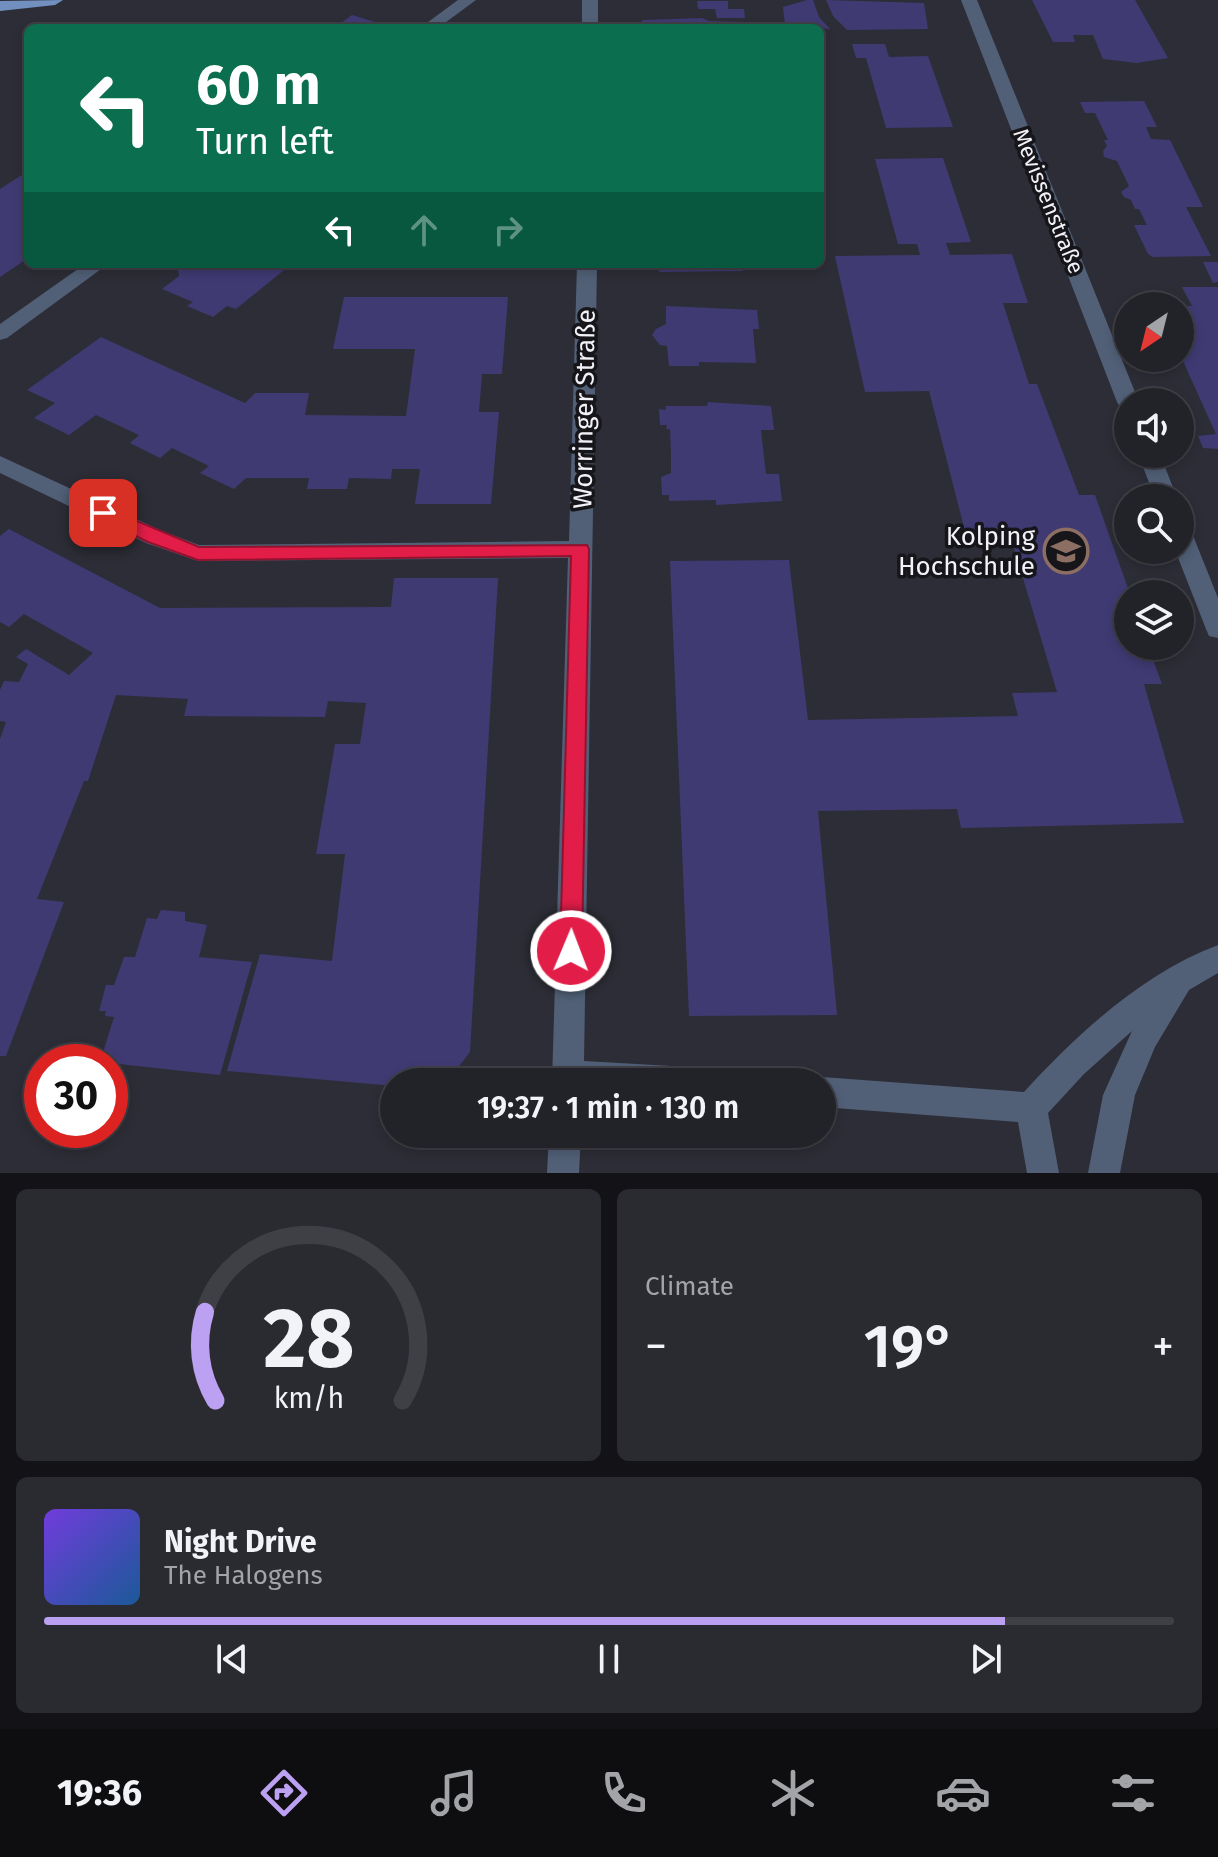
<!DOCTYPE html>
<html lang="en">
<head>
<meta charset="utf-8">
<style>
  body { margin:0; font-family:"Fira Sans",sans-serif; background:#2a2a31; color:#f1f3f6; height:100vh; display:flex; flex-direction:column; font-size:30px; white-space:nowrap }
  * { box-sizing:border-box; margin:0 }
  p { font-size:26px; color:#a2a4a8 }
  .icon { flex:none; width:44px; height:44px; fill:none; stroke:currentColor; stroke-width:2; stroke-linecap:round; stroke-linejoin:round }
  .map { position:relative; height:1173px; overflow:hidden }
  .sheet { display:flex; flex-direction:column; gap:16px; padding:16px; background:#131317; flex:1 }
  .sheet>* { flex:none }
  .banner { position:absolute; left:24px; top:24px; width:800px; height:244px; border-radius:12px; box-shadow:0 4px 12px #0003,0 0 0 2px #3f3f46; background:#0b6e4f; color:#fff; overflow:hidden }
  .needle { width:52px; rotate:215deg }
  .buttons { position:absolute; left:1114px; top:292px; display:grid; gap:16px }
  .buttons a { display:grid; place-items:center; width:80px; height:80px; border-radius:50%; background:#222229; box-shadow:0 4px 12px #0003,0 0 0 2px #3f3f46; font-size:40px }
  .speed { position:absolute; left:24px; top:1044px; display:flex; gap:16px; font-size:40px; font-weight:700; text-align:center }
  .speed>* { display:grid; place-content:center; width:104px; height:104px; border-radius:50%; background:#222229; box-shadow:0 4px 12px #0003,0 0 0 2px #3f3f46; line-height:1 }
  .speed .limit { border:12px solid #d22; background:#fff; color:#111 }
  .pin { position:absolute; display:grid; place-items:center; width:68px; height:68px; color:#fff; margin:-34px; border-radius:16px; box-shadow:0 4px 12px #0006 }
  .me { position:absolute; width:88px; margin:-44px; rotate:1deg; stroke-linejoin:round; filter:drop-shadow(0 0 6px #0008) }
  .turn { display:flex; align-items:center; gap:28px; height:168px; padding:0 40px; font-size:36px }
  .turn .icon { width:104px; height:104px; stroke-width:2.5 }
  .turn b { display:block; font-size:56px; line-height:68px }
  .lanes { display:flex; align-items:center; height:76px; padding:0 40px; background:#0003; justify-content:center; gap:40px; direction:ltr }
  .lanes .off { opacity:.35 }
  .big { font-size:60px; font-weight:600; line-height:1.1 }
  .sheet .card { flex:1; display:flex; flex-direction:column; justify-content:center; gap:12px; min-width:0; padding:0 28px; border-radius:12px; background:#2a2a31 }
  .sheet .dial { align-items:center; gap:0 }
  .dial svg { height:208px; overflow:visible; fill:none; stroke:#3f3f46; stroke-width:7; stroke-linecap:round; text-anchor:middle }
  .dial text { fill:#f1f3f6; stroke:none }
  .song { display:flex; align-items:center; gap:24px }
  .cover { width:96px; height:96px; border-radius:12px; background:linear-gradient(135deg,hsl(260 70% 55%),hsl(210 70% 35%)) }
  .played { height:8px; border-radius:4px; background:linear-gradient(90deg,#bca0f2 85%,#3f3f46 85%) }
  .keys { display:flex; justify-content:space-around; direction:ltr }
  .heat { display:flex; justify-content:space-between; align-items:center; font-size:44px; direction:ltr }
  .sheet .tiles { flex:1; display:grid; gap:16px; grid-template-columns:1fr 1fr }
  .card:last-child { grid-column:span 2 }
  .trip { position:absolute; left:380px; top:1068px; width:456px; height:80px; border-radius:40px; background:#222229; box-shadow:0 4px 12px #0003,0 0 0 2px #3f3f46; font-weight:600; line-height:80px; text-align:center }
  .menu { display:flex; height:128px; justify-content:space-around; align-items:center; background:#0e0e10; color:#a2a4a8 }
  .menu .icon { width:56px; height:56px }
  .menu .on { color:#bca0f2 }
  .menu b { font-size:36px; color:#f1f3f6 }
  .map>svg:first-child { display:block }
  .building { fill:#3f3a72 }
  .lines { fill:none; stroke-linecap:round; stroke-linejoin:round }
  .minor { fill:#516077; fill-rule:evenodd }
  .major { fill:#7190bf; fill-rule:evenodd }
  .route { fill:#e11d48; stroke:#92132f; stroke-width:2 }
  .labels { text-anchor:middle; stroke-width:7; stroke-linejoin:round; paint-order:stroke }
  .far-street-label { font-size:22px; fill:#f1f1f7; stroke:#16161a }
  .street-label { font-size:26px; fill:#f1f1f7; stroke:#16161a }
  .poi-label { font-size:26px; fill:#f1f1f7; stroke:#16161a; text-anchor:end }
</style>
</head>
<body>
<div class="map">
<svg width="1218" height="1173" viewBox="0 0 1218 1173">
  <rect width="100%" height="100%" fill="#2d2d37"/>
  <!-- building -->
  <g class="building">
    <polygon points="807,0 813,0 819,17 830,29 785,24 783,7"/>
    <polygon points="826,0 924,3 928,29 847,30 833,16"/>
    <polygon points="1032,0 1135,0 1168,58 1137,63 1103,59 1093,35 1073,35 1075,42 1053,42"/>
    <polygon points="697,1 728,1 728,9 744,9 745,18 717,18 715,9 698,9"/>
    <polygon points="352,15 375,22 366,28 334,28"/>
    <polygon points="702,18 709,21 745,22 746,28 642,28 642,20"/>
    <polygon points="852,44 885,44 889,57 928,56 953,127 886,128 866,58 856,58"/>
    <polygon points="1144,101 1157,127 1146,127 1151,139 1170,140 1203,207 1186,207 1211,256 1153,257 1148,254 1134,225 1147,225 1139,209 1135,209 1131,200 1124,197 1121,192 1129,186 1117,161 1104,157 1103,151 1107,146 1104,140 1108,140 1095,113 1085,113 1080,102"/>
    <polygon points="943,158 971,242 946,243 950,255 1012,254 1028,303 1003,303 1029,384 1037,384 1079,495 1095,495 1130,594 1128,646 1148,646 1162,684 1144,684 1184,823 961,828 957,809 818,811 837,1015 689,1016 670,561 789,560 808,720 1018,716 1012,693 1057,692 1011,538 967,539 929,391 865,392 835,256 920,255 917,244 898,244 875,159"/>
    <polygon points="28,171 28,258 0,277 0,189"/>
    <polygon points="1203,262 1218,262 1218,282 1213,283"/>
    <polygon points="184,264 286,264 280,269 284,270 236,309 227,306 213,317 187,306 193,302 162,289 179,276 178,270"/>
    <polygon points="658,264 742,264 743,271 659,272"/>
    <polygon points="1182,287 1218,287 1218,449 1203,448 1198,436 1216,434 1183,361 1172,361 1170,358 1180,358 1180,306 1192,306"/>
    <polygon points="344,297 508,297 502,374 482,374 479,412 499,412 491,504 415,504 420,469 392,469 391,479 349,478 347,489 307,489 309,478 246,478 234,489 200,473 209,466 172,448 160,458 130,443 139,435 96,415 69,435 34,418 55,403 27,390 101,337 245,403 255,393 309,393 305,415 406,416 415,349 333,349"/>
    <polygon points="666,306 757,310 759,329 753,329 756,363 699,362 699,366 669,366 667,346 660,345 652,335 656,329 666,324"/>
    <polygon points="708,402 771,406 774,430 761,430 766,474 779,474 782,501 716,505 716,500 669,501 669,495 662,495 661,477 671,473 671,453 670,429 666,429 667,425 660,425 659,409 666,410 666,406 707,406"/>
    <polygon points="9,529 160,608 391,607 394,578 498,578 470,1052 447,1082 394,1082 394,1086 227,1071 260,954 332,961 345,854 316,854 335,744 360,744 366,703 328,701 325,717 184,716 188,699 116,695 88,781 84,781 37,899 64,902 6,1056 0,1056 0,739 6,722 0,721 0,690 4,681 19,682 28,664 16,657 26,649 69,675 93,653 24,614 9,627 0,622 0,536"/>
    <polygon points="161,910 185,912 185,921 207,925 199,957 252,962 220,1075 100,1062 114,1017 105,1016 106,1011 99,1011 106,985 114,985 124,957 135,957 147,918 157,919"/>
  </g>
  <g class="lines">
    <!-- minor -->
    <g class="minor">
      <polygon points="458,0 476,0 438,28 420,28"/>
      <rect x="582" y="0" width="16" height="28"/>
      <polygon points="961,0 977,0 1139,402 1128,402 1128,409 1120,407 1117,402"/>
      <polygon points="85,264 108,264 7,338 0,340 0,324"/>
      <polygon points="577,264 597,264 584,1061 689,1067 700,1072 705,1082 552,1082 568,558 198,561 146,543 0,473 0,456 162,531 199,545 569,541"/>
      <polygon points="1138,454 1160,454 1177,498 1155,498"/>
      <polygon points="1180,525 1188,527 1192,533 1218,598 1218,638 1209,636 1206,629 1175,550 1180,550"/>
      <path d="M1218 945V973L1189 990 1155 1047 1135 1095 1120 1173H1088L1103 1095 1132 1031 1084 1074 1048 1113 1059 1173H1027L1018 1122 822 1107V1082H811L822 1077 1024 1092C1077 1034 1143 973 1218 945Z"/>
      <polygon points="549,1134 581,1134 579,1173 547,1173"/>
    </g>
    <!-- major -->
    <polygon class="major" points="63,0 55,5 0,11 0,1"/>
  </g>
  <!-- route -->
  <polygon class="route" points="103,507 199,547 587,545 589,549 582,951 579,958 571,961 563,958 560,951 571,556 198,560 148,542 96,517 94,513"/>
  <!-- icons -->
  <defs>
    <g id="university-ring" transform="scale(2.3)"><circle r="9.5" fill="#16161a" stroke="#8d6e63" stroke-width="1.5"/><path d="M0-5L7-2L0 1L-7-2ZM-4 1L0 2.5L4 1V4Q0 6-4 4Z" fill="#8d6e63"/></g>
  </defs>
  <g fill-rule="evenodd">
    <use href="#university-ring" x="1066" y="551"/>
  </g>
  <g class="labels">
    <!-- far-street labels -->
    <g class="far-street-label">
      <text transform="translate(1049 201) rotate(68)" y="8">Mevissenstraße</text>
    </g>
    <!-- street labels -->
    <g class="street-label">
      <text transform="translate(584 409) rotate(-89)" y="9">Worringer Straße</text>
    </g>
    <!-- poi labels -->
    <g class="poi-label">
      <text x="1035" y="545">Kolping<tspan x="1035" dy="30">Hochschule</tspan></text>
    </g>
  </g>
</svg>
<div class="buttons">
<a><svg class="needle" viewBox="-14 -14 28 28"><path d="M0-13l5 13h-10z" fill="#e53935"/><path d="M0 13l5-13h-10z" fill="#a2a4a8"/></svg></a>
<a><svg class="icon" aria-label="sound" viewBox="0 0 24 24"><path d="M4 9h4l5-4v14l-5-4H4zM17 9q2 3 0 6"/></svg></a>
<a><svg class="icon" aria-label="search" viewBox="0 0 24 24"><circle cx="10" cy="10" r="6"/><path d="M15 15l6 6"/></svg></a>
<a><svg class="icon" aria-label="layers" viewBox="0 0 24 24"><path d="M12 4l9 5-9 5-9-5zM3 14l9 5 9-5"/></svg></a>
</div>
<div class="speed"><div class="limit">30</div></div>
<div class="pin" style="left:103px;top:513px;background:#d93025"><svg class="icon" aria-label="arrive" viewBox="0 0 24 24"><path d="M6 21V4h12l-3 4 3 4H6"/></svg></div>
<svg class="me" style="left:571px;top:951px" viewBox="-20 -20 40 40"><circle r="17" fill="#e11d48" stroke="#fff" stroke-width="3"/><path d="M0-11L8 9 0 5-8 9z" fill="#fff"/></svg>
<div class="trip">19:37 · 1 min · 130 m</div>
<div class="banner">
<div class="turn"><svg class="icon" aria-label="left" viewBox="0 0 24 24"><path d="M17 20v-9H6M10 6l-5 5 5 5"/></svg><div><b>60 m</b>Turn left</div></div>
<div class="lanes"><svg class="icon" aria-label="left" viewBox="0 0 24 24"><path d="M17 20v-9H6M10 6l-5 5 5 5"/></svg><svg class="icon off" aria-label="ahead" viewBox="0 0 24 24"><path d="M12 20V5M6 11l6-6 6 6"/></svg><svg class="icon off" aria-label="right" viewBox="0 0 24 24"><path d="M7 20v-9h11M14 6l5 5-5 5"/></svg></div>
</div>
</div>
<section class="sheet">
<div class="tiles">
<div class="card dial"><svg viewBox="0 0 100 80">
<path d="M14 69A42 42 0 1 1 86 69"/>
<path d="M14 69A42 42 0 0 1 10 35" stroke="#bca0f2"/>
<text x="50" y="56" font-size="32" font-weight="700">28</text>
<text x="50" y="72" font-size="11">km/h</text>
</svg></div>
<div class="card"><p>Climate</p>
<div class="heat"><a>−</a><b class="big">19°</b><a>+</a></div>
</div>
<div class="card">
<div class="song"><i class="cover"></i><div><b>Night Drive</b><p>The Halogens</p></div></div>
<div class="played"></div>
<div class="keys"><svg class="icon" aria-label="previous" viewBox="0 0 24 24"><path d="M18 5L8 12l10 7zM5 5v14"/></svg><svg class="icon" aria-label="pause" viewBox="0 0 24 24"><path d="M8 5v14M16 5v14"/></svg><svg class="icon" aria-label="next" viewBox="0 0 24 24"><path d="M6 5l10 7-10 7zM19 5v14"/></svg></div>
</div>
</div>
</section>
<nav class="menu">
<b>19:36</b>
<svg class="icon on" aria-label="directions" viewBox="0 0 24 24"><path d="M12 3l9 9-9 9-9-9zM9 14v-3h6M13 9l2 2-2 2"/></svg>
<svg class="icon" aria-label="music" viewBox="0 0 24 24"><path d="M9 18V5l10-2v13"/><circle cx="6" cy="18" r="3"/><circle cx="16" cy="16" r="3"/></svg>
<svg class="icon" aria-label="phone" viewBox="0 0 24 24"><path d="M5 4h4l2 5-3 2q2 4 5 5l2-3 5 2v4C11 20 4 13 5 4z"/></svg>
<svg class="icon" aria-label="climate" viewBox="0 0 24 24"><path d="M12 3v18M4 7l16 10M4 17L20 7"/></svg>
<svg class="icon" aria-label="car" viewBox="0 0 24 24"><path d="M5 17H2v-5l4-1 3-4h7l3 4 3 1v5h-3M9 17h6M6 11h13"/><circle cx="7" cy="17" r="2"/><circle cx="17" cy="17" r="2"/></svg>
<svg class="icon" aria-label="filters" viewBox="0 0 24 24"><path d="M4 7h16M4 17h16"/><circle cx="9" cy="7" r="2"/><circle cx="15" cy="17" r="2"/></svg>
</nav>
</body>
</html>
